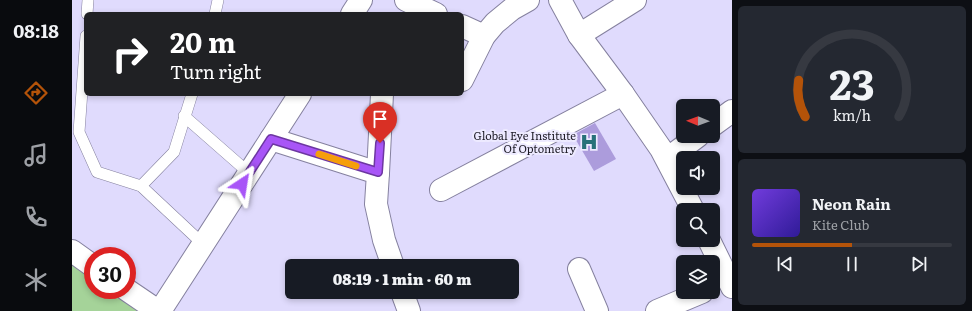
<!DOCTYPE html>
<html lang="en">
<head>
<meta charset="utf-8">
<style>
  body { margin:0; font-family:Literata,serif; background:#242831; color:#f1f3f6; height:100vh; display:flex; flex-direction:column; font-size:15px; white-space:nowrap }
  * { box-sizing:border-box; margin:0 }
  p { font-size:13px; color:#9ea1a6 }
  .icon { flex:none; width:22px; height:22px; fill:none; stroke:currentColor; stroke-width:2; stroke-linecap:round; stroke-linejoin:round }
  .map { position:relative; flex:1; overflow:hidden }
  .sheet { display:flex; flex-direction:column; gap:6px; padding:6px; background:#0d0f14; width:240px }
  .sheet>* { flex:none }
  .top-card { position:absolute; left:12px; top:12px; width:380px; height:84px; border-radius:6px; box-shadow:0 2px 6px #0003; background:#202124; color:#fff; overflow:hidden }
  .needle { width:26px; rotate:271deg }
  .fabs { position:absolute; left:604px; top:99px; display:grid; gap:8px }
  .fabs a { display:grid; place-items:center; width:44px; height:44px; border-radius:6px; background:#171b24; box-shadow:0 2px 6px #0003; font-size:20px }
  .speed { position:absolute; left:12px; top:247px; display:flex; gap:8px; font-size:20px; font-weight:700; text-align:center }
  .speed>* { display:grid; place-content:center; width:52px; height:52px; border-radius:50%; background:#171b24; box-shadow:0 2px 6px #0003; line-height:1 }
  .speed .limit { border:6px solid #d22; background:#fff; color:#111 }
  .pin { position:absolute; display:grid; place-items:center; width:34px; height:34px; color:#fff; margin:-41px -17px; border-radius:50% 50% 50% 0; rotate:-45deg; box-shadow:0 0 4px #0007 }
  .pin .icon { rotate:45deg }
  .me { position:absolute; width:44px; margin:-22px; rotate:33deg; stroke-linejoin:round; filter:drop-shadow(0 0 3px #0008) }
  .turn { display:flex; align-items:center; gap:14px; height:84px; padding:0 20px; font-size:18px }
  .turn .icon { width:52px; height:52px; stroke-width:2.5 }
  .turn b { display:block; font-size:28px; line-height:34px }
  .sheet .widget { flex:1; display:flex; flex-direction:column; justify-content:center; gap:6px; min-width:0; padding:0 14px; border-radius:6px; background:#242831 }
  .sheet .dial { align-items:center; gap:0 }
  .dial svg { height:104px; overflow:visible; fill:none; stroke:#363941; stroke-width:7; stroke-linecap:round; text-anchor:middle }
  .dial text { fill:#f1f3f6; stroke:none }
  .song { display:flex; align-items:center; gap:12px }
  .cover { width:48px; height:48px; border-radius:6px; background:linear-gradient(135deg,hsl(260 70% 55%),hsl(250 70% 35%)) }
  .played { height:4px; border-radius:2px; background:linear-gradient(90deg,#b45309 50%,#363941 50%) }
  .keys { display:flex; justify-content:space-around; direction:ltr }
  .trip { position:absolute; left:213px; top:259px; width:234px; height:40px; border-radius:6px; background:#171b24; box-shadow:0 2px 6px #0003; font-weight:800; line-height:40px; text-align:center }
  main { display:flex; flex:1; min-height:0 }
  .dock { display:flex; flex-direction:column; width:72px; justify-content:space-around; align-items:center; background:#090b0e; color:#9ea1a6 }
  .dock .icon { width:28px; height:28px }
  .dock .on { color:#b45309 }
  .dock b { font-size:18px; color:#f1f3f6 }
  .map>svg:first-child { display:block }
  .green { fill:#a5d399 }
  .building { fill:#ac9cdc }
  .lines { fill:none; stroke-linecap:round; stroke-linejoin:round }
  .service-casing { stroke:#85819f; stroke-width:12 }
  .minor-casing { stroke:#85819f; stroke-width:24 }
  .tertiary-casing { stroke:#85819f; stroke-width:24 }
  .service { stroke:#fff; stroke-width:11 }
  .minor { stroke:#fff; stroke-width:22 }
  .tertiary { stroke:#fff; stroke-width:22 }
  .route-casing { stroke:#6d37a1; stroke-width:10 }
  .route { stroke:#a855f7; stroke-width:7 }
  .slow { stroke:#f59e0b; stroke-width:7 }
  .labels { text-anchor:middle; stroke-width:4; stroke-linejoin:round; paint-order:stroke }
  .poi-label { font-size:11px; fill:#1c1a25; stroke:#edeaff; text-anchor:end }
</style>
</head>
<body>
<main>
<nav class="dock">
<b>08:18</b>
<svg class="icon on" aria-label="directions" viewBox="0 0 24 24"><path d="M12 3l9 9-9 9-9-9zM9 14v-3h6M13 9l2 2-2 2"/></svg>
<svg class="icon" aria-label="music" viewBox="0 0 24 24"><path d="M9 18V5l10-2v13"/><circle cx="6" cy="18" r="3"/><circle cx="16" cy="16" r="3"/></svg>
<svg class="icon" aria-label="phone" viewBox="0 0 24 24"><path d="M5 4h4l2 5-3 2q2 4 5 5l2-3 5 2v4C11 20 4 13 5 4z"/></svg>
<svg class="icon" aria-label="climate" viewBox="0 0 24 24"><path d="M12 3v18M4 7l16 10M4 17L20 7"/></svg>
</nav>
<div class="map">
<svg width="660" height="311" viewBox="0 0 660 311">
  <rect width="100%" height="100%" fill="#e0dbfd"/>
  <!-- green -->
  <polygon class="green" points="0,251 21,266 21,290 55,290 85,311 0,311"/>
  <!-- building -->
  <polygon class="building" points="523,123 544,159 522,171 501,135"/>
  <g class="lines">
    <!-- service casing -->
    <g class="service-casing">
      <g id="service">
        <polyline points="15,14 16,0"/>
        <polyline points="143,14 146,0"/>
        <polyline points="14,36 7,132 25,172 69,186 131,244"/>
        <polyline points="112,116 177,173"/>
        <polyline points="69,186 102,152 120,94"/>
      </g>
    </g>
    <!-- minor casing -->
    <g class="minor-casing">
      <g id="minor">
        <polyline points="334,0 364,14"/>
        <polyline points="488,0 507,35 551,94 589,149 621,210"/>
        <polyline points="280,14 289,0"/>
        <polyline points="390,26 412,36"/>
        <polyline points="507,35 563,0"/>
        <polyline points="390,80 412,36 423,23 440,9 456,0"/>
        <polyline points="641,125 660,111"/>
        <polyline points="199,139 306,173 304,204 312,240 321,266"/>
        <polyline points="595,159 626,136"/>
        <polyline points="306,173 310,94"/>
        <polyline points="369,190 551,94"/>
        <polyline points="637,240 660,287"/>
        <polyline points="507,269 525,311"/>
        <polyline points="330,292 337,311"/>
        <polyline points="88,311 228,94"/>
        <polyline points="585,311 630,292"/>
      </g>
    </g>
    <!-- tertiary casing -->
    <g class="tertiary-casing">
      <g id="tertiary">
        <polyline points="0,251 21,266"/>
        <polyline points="55,290 86,311"/>
      </g>
    </g>
    <!-- service -->
    <use href="#service" class="service"/>
    <!-- minor -->
    <use href="#minor" class="minor"/>
    <!-- tertiary -->
    <use href="#tertiary" class="tertiary"/>
  </g>
  <g class="lines">
    <!-- route casing -->
    <g class="route-casing">
      <polyline id="route" points="170,184 199,139 306,172 308,143"/>
    </g>
    <!-- route -->
    <use href="#route" class="route"/>
    <!-- slow -->
    <polyline class="slow" points="247,154 284,166"/>
  </g>
  <!-- icons -->
  <defs>
    <g id="hospital-bare" transform="scale(1.38)"><path d="M-5-5h3v3.5h4V-5h3V5h-3V1.5h-4V5h-3Z" fill="#277179" stroke="#edeaff" stroke-width="2.5" paint-order="stroke"/></g>
  </defs>
  <g fill-rule="evenodd">
    <use href="#hospital-bare" x="517" y="142"/>
  </g>
  <g class="labels">
    <!-- poi labels -->
    <g class="poi-label">
      <text x="504" y="140">Global Eye Institute<tspan x="504" dy="13">Of Optometry</tspan></text>
    </g>
  </g>
</svg>
<div class="fabs">
<a><svg class="needle" viewBox="-14 -14 28 28"><path d="M0-13l5 13h-10z" fill="#e53935"/><path d="M0 13l5-13h-10z" fill="#9ea1a6"/></svg></a>
<a><svg class="icon" aria-label="sound" viewBox="0 0 24 24"><path d="M4 9h4l5-4v14l-5-4H4zM17 9q2 3 0 6"/></svg></a>
<a><svg class="icon" aria-label="search" viewBox="0 0 24 24"><circle cx="10" cy="10" r="6"/><path d="M15 15l6 6"/></svg></a>
<a><svg class="icon" aria-label="layers" viewBox="0 0 24 24"><path d="M12 4l9 5-9 5-9-5zM3 14l9 5 9-5"/></svg></a>
</div>
<div class="speed"><div class="limit">30</div></div>
<div class="pin" style="left:308px;top:143px;background:#d93025"><svg class="icon" aria-label="arrive" viewBox="0 0 24 24"><path d="M6 21V4h12l-3 4 3 4H6"/></svg></div>
<svg class="me" style="left:170px;top:184px" viewBox="-20 -20 40 40"><path d="M0-17L14 15 0 8-14 15z" fill="#a855f7" stroke="#fff" stroke-width="4"/></svg>
<div class="trip">08:19 · 1 min · 60 m</div>
<div class="top-card">
<div class="turn"><svg class="icon" aria-label="right" viewBox="0 0 24 24"><path d="M7 20v-9h11M14 6l5 5-5 5"/></svg><div><b>20 m</b>Turn right</div></div>
</div>
</div>
<section class="sheet">
<div class="widget dial"><svg viewBox="0 0 100 80">
<path d="M14 69A42 42 0 1 1 86 69"/>
<path d="M14 69A42 42 0 0 1 9 41" stroke="#b45309"/>
<text x="50" y="56" font-size="32" font-weight="700">23</text>
<text x="50" y="72" font-size="11">km/h</text>
</svg></div>
<div class="widget">
<div class="song"><i class="cover"></i><div><b>Neon Rain</b><p>Kite Club</p></div></div>
<div class="played"></div>
<div class="keys"><svg class="icon" aria-label="previous" viewBox="0 0 24 24"><path d="M18 5L8 12l10 7zM5 5v14"/></svg><svg class="icon" aria-label="pause" viewBox="0 0 24 24"><path d="M8 5v14M16 5v14"/></svg><svg class="icon" aria-label="next" viewBox="0 0 24 24"><path d="M6 5l10 7-10 7zM19 5v14"/></svg></div>
</div>
</section>
</main>
</body>
</html>
